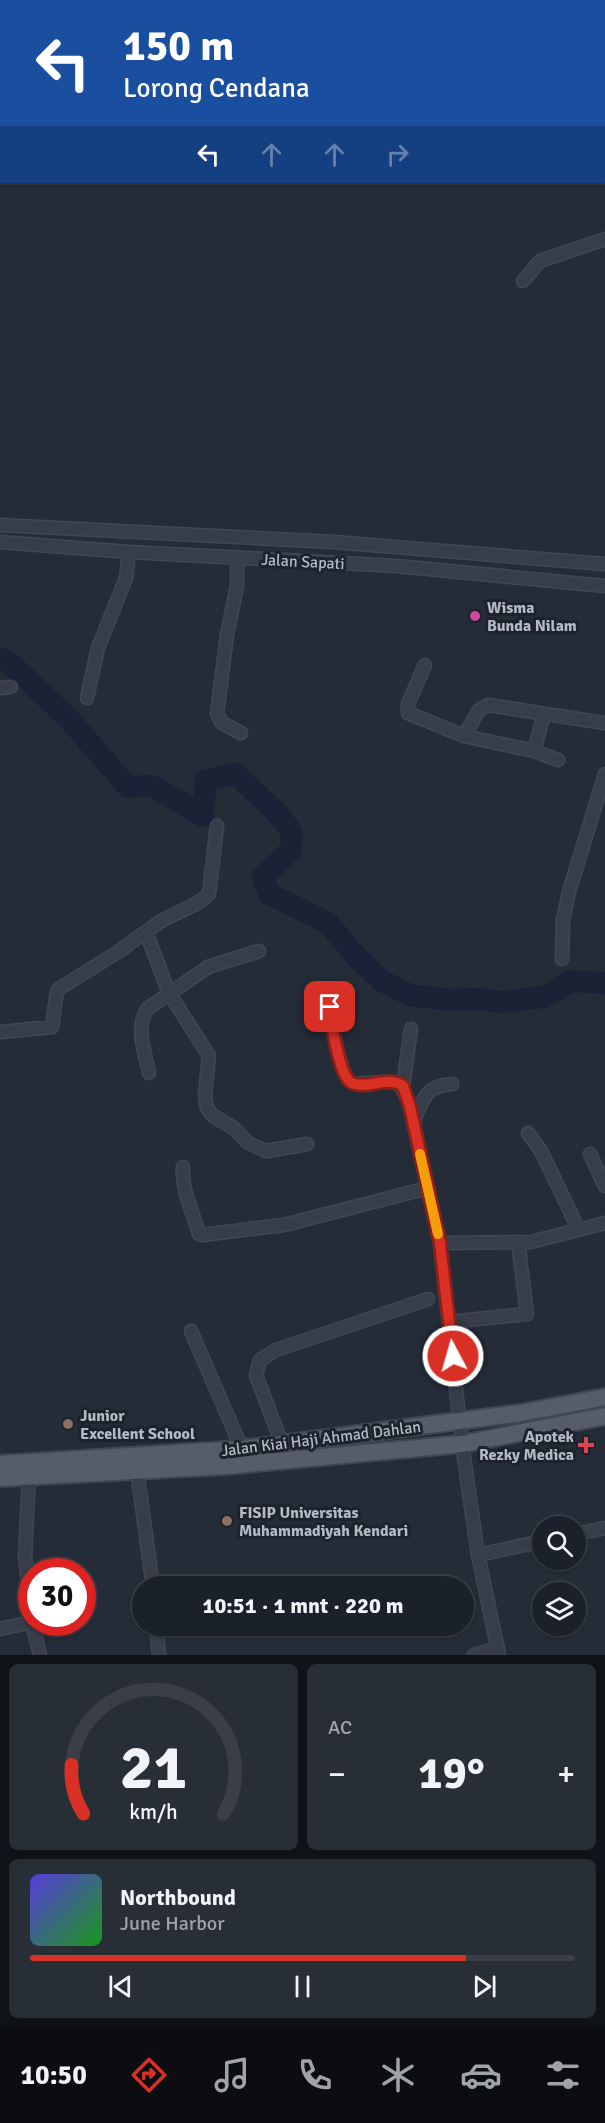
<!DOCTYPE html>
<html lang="id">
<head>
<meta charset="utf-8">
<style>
  body { margin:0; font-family:Signika,sans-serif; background:#282e36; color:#f1f3f6; height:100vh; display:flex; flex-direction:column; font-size:22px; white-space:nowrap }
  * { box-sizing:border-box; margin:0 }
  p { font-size:20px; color:#a0a3a8 }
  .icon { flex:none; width:33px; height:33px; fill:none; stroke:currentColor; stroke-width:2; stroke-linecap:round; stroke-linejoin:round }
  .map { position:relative; height:1655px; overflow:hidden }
  .side { display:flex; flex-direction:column; gap:9px; padding:9px; background:#0f1217; flex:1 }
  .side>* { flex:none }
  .guide { position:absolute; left:0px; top:0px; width:606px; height:183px; box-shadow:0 2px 4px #0004,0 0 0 2px #393e47; background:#1a4fa0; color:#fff; overflow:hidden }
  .fabs { position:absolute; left:532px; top:1516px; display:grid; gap:12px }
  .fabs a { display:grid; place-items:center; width:54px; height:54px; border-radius:50%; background:#1b212a; box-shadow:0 2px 4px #0004,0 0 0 2px #393e47; font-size:30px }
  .speed { position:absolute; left:18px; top:1558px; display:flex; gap:12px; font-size:30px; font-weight:700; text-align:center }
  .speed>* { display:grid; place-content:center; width:78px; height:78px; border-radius:50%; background:#1b212a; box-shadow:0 2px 4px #0004,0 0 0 2px #393e47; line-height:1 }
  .speed .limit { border:9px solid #d22; background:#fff; color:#111 }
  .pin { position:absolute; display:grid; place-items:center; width:51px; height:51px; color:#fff; margin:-26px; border-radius:12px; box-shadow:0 3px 9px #0006 }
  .me { position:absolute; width:66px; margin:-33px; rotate:354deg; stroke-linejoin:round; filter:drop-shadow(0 0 4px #0008) }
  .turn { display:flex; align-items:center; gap:21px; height:126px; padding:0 24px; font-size:27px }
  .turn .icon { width:78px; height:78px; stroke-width:2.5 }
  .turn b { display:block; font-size:42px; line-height:51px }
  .lanes { display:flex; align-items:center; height:57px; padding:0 24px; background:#0003; justify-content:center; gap:30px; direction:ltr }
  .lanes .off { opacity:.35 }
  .big { font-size:45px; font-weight:700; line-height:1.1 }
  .side .card { flex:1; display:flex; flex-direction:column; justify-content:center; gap:9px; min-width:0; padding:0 21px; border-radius:9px; background:#282e36 }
  .side .dial { align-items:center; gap:0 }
  .dial svg { height:156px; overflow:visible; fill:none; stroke:#393e47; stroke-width:7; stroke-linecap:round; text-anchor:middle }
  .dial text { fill:#f1f3f6; stroke:none }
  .song { display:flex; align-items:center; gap:18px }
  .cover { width:72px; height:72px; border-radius:9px; background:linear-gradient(135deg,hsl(250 70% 55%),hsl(120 70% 35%)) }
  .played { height:6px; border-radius:3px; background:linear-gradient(90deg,#d93025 80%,#393e47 80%) }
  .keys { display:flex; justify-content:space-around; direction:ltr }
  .heat { display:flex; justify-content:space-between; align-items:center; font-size:33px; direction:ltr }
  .side .tiles { flex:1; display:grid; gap:9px; grid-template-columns:1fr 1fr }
  .card:last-child { grid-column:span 2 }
  .trip { position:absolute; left:132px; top:1576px; width:342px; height:60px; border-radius:30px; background:#1b212a; box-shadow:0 2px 4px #0004,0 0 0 2px #393e47; font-weight:700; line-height:60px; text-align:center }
  .tab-bar { display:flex; height:96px; justify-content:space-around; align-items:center; background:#0b0d11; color:#a0a3a8 }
  .tab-bar .icon { width:42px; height:42px }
  .tab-bar .active { color:#d93025 }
  .tab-bar b { font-size:27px; color:#f1f3f6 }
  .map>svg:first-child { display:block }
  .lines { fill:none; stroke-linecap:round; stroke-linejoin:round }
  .river { stroke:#192335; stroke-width:22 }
  .minor-casing { stroke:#414752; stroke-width:15 }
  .major-casing { stroke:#414752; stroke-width:20 }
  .minor { stroke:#383e49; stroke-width:12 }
  .major { stroke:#565d69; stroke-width:16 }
  .route-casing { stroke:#8d1f18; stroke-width:15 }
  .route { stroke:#d93025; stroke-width:10 }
  .slow { stroke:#f59e0b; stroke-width:10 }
  .hotel-dot { fill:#d1479c; stroke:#1d232d; stroke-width:2 }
  .education-dot { fill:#8d6e63; stroke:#1d232d; stroke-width:2 }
  .health-dot { fill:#e0444e; stroke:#1d232d; stroke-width:2 }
  .labels { text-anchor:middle; stroke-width:6; stroke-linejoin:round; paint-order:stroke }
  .street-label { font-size:16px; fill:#b3b9c5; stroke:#1d232d }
  .poi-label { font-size:16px; font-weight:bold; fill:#b3b9c5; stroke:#1d232d; text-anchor:start }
</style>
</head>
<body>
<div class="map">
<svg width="605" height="1655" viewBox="0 0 605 1655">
  <rect width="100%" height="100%" fill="#242c38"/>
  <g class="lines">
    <!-- river -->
    <polyline class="river" points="0,658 11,664 70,720 128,787 153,786 203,816 206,780 236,774 279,815 292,833 291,850 263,877 269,894 328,923 354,954 382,981 410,995 452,1000 478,999 502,1002 544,997 571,981 605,983"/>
    <!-- minor casing -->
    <g class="minor-casing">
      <g id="minor">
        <polyline points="569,0 570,2"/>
        <polyline points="587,0 588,2"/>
        <polyline points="604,43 605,43"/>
        <polyline points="604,52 605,53"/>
        <polyline points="604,107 605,108"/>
        <polyline points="523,281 540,261 605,239"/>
        <polyline points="0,525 333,542 605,564"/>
        <polyline points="0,542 129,552 397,566 605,586"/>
        <polyline points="237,557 237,586 227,635 217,714 222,723 241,733"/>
        <polyline points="425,665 408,704 408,713 464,736 479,710 488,705 605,723"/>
        <polyline points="0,688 11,687"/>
        <polyline points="87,698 98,648 126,578 129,552"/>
        <polyline points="464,736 534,751 558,760"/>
        <polyline points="534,751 544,714"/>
        <polyline points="146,932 169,993 209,1056 205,1095 207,1108 212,1115 235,1129 248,1143 266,1151 307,1144"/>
        <polyline points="562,959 563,920 569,892 605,774"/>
        <path d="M330 1007C331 1020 340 1076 351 1082 355 1085 360 1083 365 1083 396 1082 399 1075 410 1107L440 1243 462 1444 478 1555 499 1655"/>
        <polyline points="0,1032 52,1027 57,991 60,988 118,952 161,921 198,903 209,894 217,826"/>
        <path d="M149 1073C145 1052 135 1029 147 1009L208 967 259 951"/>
        <polyline points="403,1086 411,1029"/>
        <path d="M413 1123C423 1100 424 1086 452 1084"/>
        <polyline points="528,1133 541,1151 579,1230"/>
        <polyline points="590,1154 605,1186"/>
        <path d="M183 1167C181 1189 193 1212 199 1234L202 1235 284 1225 428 1188"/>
        <polyline points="440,1243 531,1242 605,1223"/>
        <polyline points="449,1322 527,1314 518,1242"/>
        <polyline points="191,1331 242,1449"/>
        <polyline points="282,1444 256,1375 260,1360 276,1350 428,1299"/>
        <polyline points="137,1470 153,1587"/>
        <polyline points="29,1476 25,1556 32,1619"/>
        <polyline points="576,1534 605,1528"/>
        <polyline points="478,1555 543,1541"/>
        <polyline points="32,1623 40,1655"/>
        <polyline points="156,1626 159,1655"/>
        <polyline points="0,1629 32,1622"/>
        <polyline points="474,1655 498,1648"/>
      </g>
    </g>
    <!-- major casing -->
    <g class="major-casing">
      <g id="major">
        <polyline points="0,1464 242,1449 521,1413 605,1397"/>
        <polyline points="0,1478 225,1466 462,1444 605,1416"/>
      </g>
    </g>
    <!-- minor -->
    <use href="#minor" class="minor"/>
    <!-- major -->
    <use href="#major" class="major"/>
  </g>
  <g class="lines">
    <!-- route casing -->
    <g class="route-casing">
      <path id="route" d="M330 1007C331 1021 339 1077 352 1083 368 1090 388 1075 403 1086L410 1107 440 1243 453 1356"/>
    </g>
    <!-- route -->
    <use href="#route" class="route"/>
    <!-- slow -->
    <polyline class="slow" points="420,1154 438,1234"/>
  </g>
  <!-- markers -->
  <circle class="hotel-dot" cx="475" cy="616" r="6"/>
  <g class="education-dot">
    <circle cx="68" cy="1424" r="6"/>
    <circle cx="227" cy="1521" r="6"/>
  </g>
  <path class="health-dot" d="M583 1436h6v6h6v6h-6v6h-6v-6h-6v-6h6z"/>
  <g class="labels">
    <!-- street labels -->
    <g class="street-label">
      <text transform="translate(303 561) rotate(3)" y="6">Jalan Sapati</text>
      <text transform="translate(321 1438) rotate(-7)" y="6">Jalan Kiai Haji Ahmad Dahlan</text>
    </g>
    <!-- poi labels -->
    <g class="poi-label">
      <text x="487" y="613">Wisma<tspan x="487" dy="18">Bunda Nilam</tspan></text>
      <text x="80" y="1421">Junior<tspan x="80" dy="18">Excellent School</tspan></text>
      <text x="574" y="1442" text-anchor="end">Apotek<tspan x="574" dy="18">Rezky Medica</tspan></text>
      <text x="239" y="1518">FISIP Universitas<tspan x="239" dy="18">Muhammadiyah Kendari</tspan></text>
    </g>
  </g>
</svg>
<div class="fabs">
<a><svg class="icon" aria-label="search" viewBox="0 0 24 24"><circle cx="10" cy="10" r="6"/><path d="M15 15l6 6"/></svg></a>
<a><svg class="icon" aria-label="layers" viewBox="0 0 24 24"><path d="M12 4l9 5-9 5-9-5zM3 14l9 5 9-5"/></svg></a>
</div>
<div class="speed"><div class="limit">30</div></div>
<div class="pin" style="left:330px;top:1007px;background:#d93025"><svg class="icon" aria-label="arrive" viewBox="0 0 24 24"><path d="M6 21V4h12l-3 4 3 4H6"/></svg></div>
<svg class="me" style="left:453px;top:1356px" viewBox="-20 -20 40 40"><circle r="17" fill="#d93025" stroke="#fff" stroke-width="3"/><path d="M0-11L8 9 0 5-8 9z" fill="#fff"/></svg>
<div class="trip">10:51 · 1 mnt · 220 m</div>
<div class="guide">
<div class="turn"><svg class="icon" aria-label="left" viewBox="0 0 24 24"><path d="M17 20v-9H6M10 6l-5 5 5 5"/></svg><div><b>150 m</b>Lorong Cendana</div></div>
<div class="lanes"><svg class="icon" aria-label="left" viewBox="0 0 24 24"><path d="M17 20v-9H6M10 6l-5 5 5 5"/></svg><svg class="icon off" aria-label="ahead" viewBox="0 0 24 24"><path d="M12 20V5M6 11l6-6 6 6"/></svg><svg class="icon off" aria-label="ahead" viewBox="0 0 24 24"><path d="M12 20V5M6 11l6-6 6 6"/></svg><svg class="icon off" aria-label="right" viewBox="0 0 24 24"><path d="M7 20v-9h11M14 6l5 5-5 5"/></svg></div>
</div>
</div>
<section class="side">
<div class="tiles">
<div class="card dial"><svg viewBox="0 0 100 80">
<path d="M14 69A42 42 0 1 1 86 69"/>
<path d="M14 69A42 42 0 0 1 8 44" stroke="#d93025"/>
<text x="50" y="56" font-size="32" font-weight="700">21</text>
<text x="50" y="72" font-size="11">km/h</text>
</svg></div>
<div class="card"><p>AC</p>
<div class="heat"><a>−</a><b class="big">19°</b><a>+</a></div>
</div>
<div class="card">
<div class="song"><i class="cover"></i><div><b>Northbound</b><p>June Harbor</p></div></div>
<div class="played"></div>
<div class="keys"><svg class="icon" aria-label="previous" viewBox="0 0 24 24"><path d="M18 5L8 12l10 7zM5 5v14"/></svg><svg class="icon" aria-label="pause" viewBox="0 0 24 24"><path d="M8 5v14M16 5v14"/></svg><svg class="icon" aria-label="next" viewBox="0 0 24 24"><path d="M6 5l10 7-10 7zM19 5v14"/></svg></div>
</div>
</div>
</section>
<nav class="tab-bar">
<b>10:50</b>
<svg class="icon active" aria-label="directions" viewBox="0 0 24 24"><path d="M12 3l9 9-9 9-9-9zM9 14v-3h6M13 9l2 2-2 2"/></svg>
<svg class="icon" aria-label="music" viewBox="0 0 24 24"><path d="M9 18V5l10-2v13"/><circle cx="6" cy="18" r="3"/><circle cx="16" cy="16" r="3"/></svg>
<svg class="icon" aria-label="phone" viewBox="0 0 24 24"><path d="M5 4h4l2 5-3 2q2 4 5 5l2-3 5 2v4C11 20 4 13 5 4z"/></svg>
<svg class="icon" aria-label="climate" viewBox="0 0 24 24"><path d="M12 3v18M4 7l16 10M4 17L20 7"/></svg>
<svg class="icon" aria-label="car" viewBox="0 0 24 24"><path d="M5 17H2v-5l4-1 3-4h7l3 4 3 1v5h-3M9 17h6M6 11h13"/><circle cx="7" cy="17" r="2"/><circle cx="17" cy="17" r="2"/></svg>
<svg class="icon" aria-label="filters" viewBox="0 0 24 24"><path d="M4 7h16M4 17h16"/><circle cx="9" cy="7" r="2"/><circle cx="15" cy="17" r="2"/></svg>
</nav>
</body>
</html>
